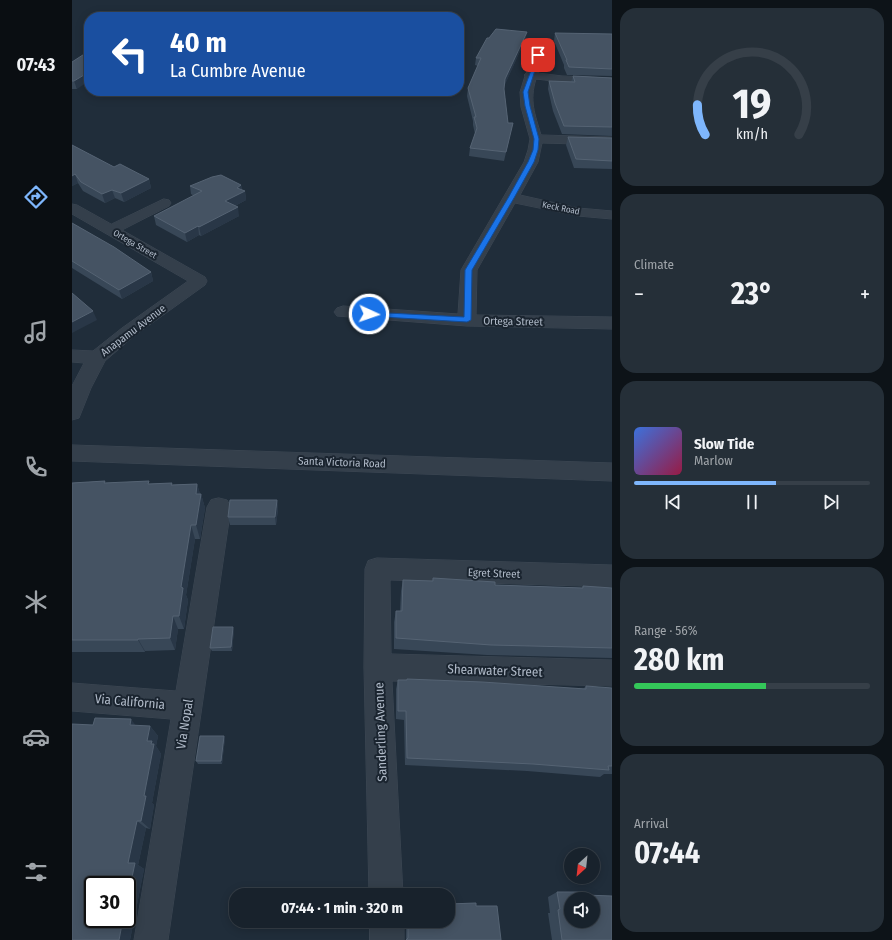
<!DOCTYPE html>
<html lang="en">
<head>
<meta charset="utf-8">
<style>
  body { margin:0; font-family:"Fira Sans Condensed",sans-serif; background:#252f38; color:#f1f3f6; height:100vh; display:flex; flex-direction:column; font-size:15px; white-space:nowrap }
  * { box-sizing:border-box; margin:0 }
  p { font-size:13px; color:#9fa4a9 }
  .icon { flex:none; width:22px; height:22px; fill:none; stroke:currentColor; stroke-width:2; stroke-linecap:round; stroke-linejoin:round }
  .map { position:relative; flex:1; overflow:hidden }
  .drawer { display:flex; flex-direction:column; gap:8px; padding:8px; background:#0d1318; width:280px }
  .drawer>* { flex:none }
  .banner { position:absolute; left:12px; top:12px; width:380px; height:84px; border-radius:16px; box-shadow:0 2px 10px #0003,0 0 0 1px #363f48; background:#1a4fa0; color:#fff; overflow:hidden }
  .needle { width:26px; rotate:207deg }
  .buttons { position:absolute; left:492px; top:848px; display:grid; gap:8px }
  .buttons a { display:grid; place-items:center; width:36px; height:36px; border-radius:50%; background:#18222c; box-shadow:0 2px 10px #0003,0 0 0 1px #363f48; font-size:20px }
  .speed { position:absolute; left:12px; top:876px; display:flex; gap:8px; font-size:20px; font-weight:700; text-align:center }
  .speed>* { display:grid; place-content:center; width:52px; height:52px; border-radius:50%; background:#18222c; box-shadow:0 2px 10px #0003,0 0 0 1px #363f48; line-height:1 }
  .speed .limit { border:2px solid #111; border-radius:6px; background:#fff; color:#111 }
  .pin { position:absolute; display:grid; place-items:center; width:34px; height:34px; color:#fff; margin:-17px; border-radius:8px; box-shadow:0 2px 6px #0006 }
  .me { position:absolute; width:44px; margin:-22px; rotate:93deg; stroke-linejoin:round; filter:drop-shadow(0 0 3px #0008) }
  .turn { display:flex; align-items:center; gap:14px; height:84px; padding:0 20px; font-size:18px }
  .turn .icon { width:52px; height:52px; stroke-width:2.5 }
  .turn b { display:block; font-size:28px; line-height:34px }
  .big { font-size:30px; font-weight:700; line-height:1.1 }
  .drawer .card { flex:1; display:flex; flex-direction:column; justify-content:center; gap:6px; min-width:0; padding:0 14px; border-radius:16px; background:#252f38 }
  .drawer .dial { align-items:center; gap:0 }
  .dial svg { height:104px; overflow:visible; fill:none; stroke:#363f48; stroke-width:7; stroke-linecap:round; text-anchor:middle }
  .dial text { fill:#f1f3f6; stroke:none }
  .song { display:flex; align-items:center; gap:12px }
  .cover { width:48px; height:48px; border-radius:6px; background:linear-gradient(135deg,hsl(220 70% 55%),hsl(340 70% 35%)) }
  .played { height:4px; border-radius:2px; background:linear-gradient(90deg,#7eb6fc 60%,#363f48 60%) }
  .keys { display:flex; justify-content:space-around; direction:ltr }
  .heat { display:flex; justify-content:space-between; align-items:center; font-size:22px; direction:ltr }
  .charge { height:6px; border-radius:3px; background:linear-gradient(90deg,#34c759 56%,#363f48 0) }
  .trip { position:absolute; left:157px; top:888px; width:226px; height:40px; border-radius:16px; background:#18222c; box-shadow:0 2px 10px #0003,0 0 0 1px #363f48; font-weight:700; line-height:40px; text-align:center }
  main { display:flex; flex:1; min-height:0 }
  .tabs { display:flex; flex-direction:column; width:72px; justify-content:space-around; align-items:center; background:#0a0e12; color:#9fa4a9 }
  .tabs .icon { width:28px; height:28px }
  .tabs .selected { color:#7eb6fc }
  .tabs b { font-size:18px; color:#f1f3f6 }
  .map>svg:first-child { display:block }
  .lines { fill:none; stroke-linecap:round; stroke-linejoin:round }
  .minor-casing { stroke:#3d4854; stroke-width:1 }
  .minor { fill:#343f4b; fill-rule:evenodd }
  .wall { fill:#384757 }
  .shaded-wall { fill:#293747 }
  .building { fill:#455363; stroke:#556373; fill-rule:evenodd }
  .route { fill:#1a73e8; stroke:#114b97 }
  .labels { text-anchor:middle; stroke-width:4; stroke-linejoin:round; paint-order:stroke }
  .far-street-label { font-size:9px; fill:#afb9c7; stroke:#1a242f }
  .street-label { font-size:11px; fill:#afb9c7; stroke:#1a242f }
  .near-street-label { font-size:13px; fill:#afb9c7; stroke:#1a242f }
</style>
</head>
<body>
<main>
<nav class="tabs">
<b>07:43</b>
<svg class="icon selected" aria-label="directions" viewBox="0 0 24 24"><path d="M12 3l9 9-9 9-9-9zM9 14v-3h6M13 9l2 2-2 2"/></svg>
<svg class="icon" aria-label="music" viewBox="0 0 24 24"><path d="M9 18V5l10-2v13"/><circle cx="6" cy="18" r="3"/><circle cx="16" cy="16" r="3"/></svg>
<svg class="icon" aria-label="phone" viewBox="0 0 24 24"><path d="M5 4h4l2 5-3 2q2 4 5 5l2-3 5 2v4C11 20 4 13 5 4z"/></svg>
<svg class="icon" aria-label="climate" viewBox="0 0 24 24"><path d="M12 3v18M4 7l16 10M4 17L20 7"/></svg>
<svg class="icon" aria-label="car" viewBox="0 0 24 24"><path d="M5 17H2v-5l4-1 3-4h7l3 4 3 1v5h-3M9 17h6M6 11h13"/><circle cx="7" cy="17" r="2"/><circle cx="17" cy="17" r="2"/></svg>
<svg class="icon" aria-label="filters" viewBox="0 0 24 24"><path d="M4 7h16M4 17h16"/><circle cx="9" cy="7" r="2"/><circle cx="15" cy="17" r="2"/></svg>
</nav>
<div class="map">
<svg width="540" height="940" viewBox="0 0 540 940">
  <rect width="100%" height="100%" fill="#202d3a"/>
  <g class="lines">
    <!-- minor casing -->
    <g class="minor-casing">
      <g id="minor">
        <path d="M466 52 471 55 466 73 490 76 540 78V84L490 82 464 79C457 101 463 114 469 135L540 137V145L470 143 466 162 448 195 506 208 540 211V219L506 216 443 203 405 270 404 315 540 317V329L395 326 265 316 262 312 265 308 271 306 386 314 389 270 452 162 456 150 458 139 449 107 448 92 453 76 452 75 455 72 461 55Z"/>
        <polygon points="92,199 97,200 99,203 97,206 50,230 133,277 135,281 133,285 62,336 33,361 19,388 7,418 0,420 0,386 12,363 0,362 0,350 21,351 50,328 116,281 0,214 0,204 5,205 39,224"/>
        <polygon points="0,445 540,463 540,481 0,461"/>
        <polygon points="147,498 155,500 159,507 96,940 62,940 99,719 0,711 0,683 104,691 135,507 139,500"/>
        <polygon points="305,558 540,565 540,587 318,580 319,654 540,660 540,686 320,681 331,895 297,895 292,667 293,569 296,561"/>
        <rect x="298" y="921" width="34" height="19"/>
      </g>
    </g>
    <!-- minor -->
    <use href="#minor" class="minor"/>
  </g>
  <!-- wall -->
  <g class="wall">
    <polygon points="455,32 453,40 432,86 432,89 436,123 441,123 432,161 397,156 398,148 403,134 401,125 401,121 395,96 396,88 406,66 403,65 404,58 417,38"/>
    <polygon points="483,33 540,34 540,76 495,75 492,68 492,65 482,41"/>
    <polygon points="0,62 5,89 0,89"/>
    <polygon points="501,76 540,78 540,136 490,134 481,111 476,89 477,81 499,82"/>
    <polygon points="496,137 540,138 540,169 502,168 494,145"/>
    <polygon points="0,145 42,167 77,179 79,188 52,202 43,198 33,203 11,191 6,183 0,186"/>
    <polygon points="169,185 170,190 173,191 174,200 163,206 167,216 129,236 127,235 115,242 84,225 82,216 122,196 119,194 118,186"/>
    <polygon points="0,223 79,272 81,281 50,299 0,268"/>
    <polygon points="33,481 33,483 78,484 100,483 100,485 125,484 128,494 129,494 133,508 128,539 123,539 114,595 116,600 112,629 106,629 103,650 73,651 73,652 0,652 0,483"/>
    <polygon points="205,500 206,509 204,525 158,525 156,517"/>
    <polygon points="361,578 423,585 510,588 511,586 540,588 540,658 415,655 322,649 322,622 324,611 328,611 329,591 331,580 360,581"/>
    <polygon points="162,630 160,651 140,651 138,648"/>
    <polygon points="335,679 511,689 514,686 540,688 540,774 532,774 528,777 455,771 333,765 332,720 324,719 324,689 326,680 335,680"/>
    <polygon points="21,725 78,726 86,736 84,746 89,754 80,803 82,805 78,829 74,828 66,865 72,869 58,940"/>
    <polygon points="153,738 150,764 126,764 124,761"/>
    <polygon points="485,892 512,895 540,940 480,940 476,913 478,913 476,897"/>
    <polygon points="404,906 429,940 334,940 334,921 376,921"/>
  </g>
  <!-- shaded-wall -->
  <g class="shaded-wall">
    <polygon points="455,32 453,40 432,87 433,79"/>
    <polygon points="17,72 17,81 5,89 2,81"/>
    <polygon points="3,174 6,183 0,186 0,176"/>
    <polygon points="77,179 79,188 52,202 49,193"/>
    <polygon points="169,185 170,192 173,191 174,200 155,210 153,201 165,188"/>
    <polygon points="40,190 43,198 33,203 30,194"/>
    <polygon points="166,207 167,216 129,236 127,227"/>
    <polygon points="126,226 127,235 115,242 113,233"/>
    <polygon points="79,272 81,281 50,299 47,290"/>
    <polygon points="21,311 25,320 0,333 0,322"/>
    <polygon points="125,484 129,497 129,494 133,508 128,539 124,525 124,494"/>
    <polygon points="205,500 206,509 204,525 203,517"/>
    <polygon points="119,525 123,539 114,595 116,600 112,629 107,616 109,587"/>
    <polygon points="101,616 106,629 103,650 98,638"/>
    <polygon points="161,627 162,630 160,651 159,647"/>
    <polygon points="66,639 73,651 73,652 66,640"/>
    <polygon points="59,719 67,730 58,725"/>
    <polygon points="78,726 86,736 84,746 89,754 80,803 82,805 78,829 69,821 72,796 75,741"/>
    <polygon points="152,736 153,738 150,764 149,761"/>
    <polygon points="65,821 74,828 66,865 72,869 58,940 47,940 51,919 55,919 56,863"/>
  </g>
  <!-- building -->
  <g class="building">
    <polygon points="424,29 455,32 433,79 432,89 436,123 441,123 434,152 398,148 405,128 402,117 404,117 396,88 409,58 404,58 415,38 417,38"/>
    <polygon points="483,33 540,34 540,69 497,67 494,60 495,60"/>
    <polygon points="17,51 17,72 2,81 0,81 0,62"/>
    <polygon points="501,76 540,78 540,127 492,126 483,103 477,81 503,82"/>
    <polygon points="496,137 540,138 540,161 504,159"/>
    <polygon points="0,145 42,167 48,164 77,179 49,193 40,190 30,194 9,182 3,174 0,176"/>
    <polygon points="149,175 169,185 165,188 173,191 153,201 166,207 127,227 126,226 113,233 82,216 130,191 118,186 140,177"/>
    <polygon points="0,223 42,247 79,272 47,290 0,261"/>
    <polygon points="0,293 21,311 0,322"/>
    <polygon points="33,481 32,483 77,481 76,484 100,483 99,485 125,484 124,494 129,494 124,525 119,525 109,587 111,588 107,616 101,616 98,638 66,639 66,640 0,640 0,483"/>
    <polygon points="158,500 205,500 203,517 156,517"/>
    <polygon points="361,578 423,582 423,585 511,588 511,586 540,588 540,648 419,645 324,638 324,611 330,611 331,580 361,581"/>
    <polygon points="141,627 161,627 159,647 138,648"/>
    <polygon points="335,679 410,682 514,689 514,686 540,688 540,766 536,766 537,770 461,764 335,758 334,711 326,711 326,680 335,680"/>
    <polygon points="23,718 59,719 58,725 78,726 75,741 80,741 79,744 82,744 72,796 74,796 69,821 65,821 56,863 63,863 55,901 55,885 21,885 21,919 51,919 47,940 0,940 0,724 21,725"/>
    <polygon points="128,736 152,736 149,761 124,761"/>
    <path d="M485 892H511L512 895 540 896V940H490L486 910 488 909ZM499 899H521V921H499Z"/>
    <polygon points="404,903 404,906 425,906 429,940 334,940 336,938 336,921 376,921 376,904"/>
  </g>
  <!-- route -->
  <polygon class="route" points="465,54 468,55 456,92 458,106 467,139 466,150 462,162 442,198 400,270 399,320 395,322 294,316 294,313 297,312 392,317 393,270 436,198 456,162 461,150 462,139 453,106 451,92"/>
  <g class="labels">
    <!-- far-street labels -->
    <g class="far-street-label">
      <text transform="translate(489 208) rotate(11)" y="3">Keck Road</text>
      <text transform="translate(63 244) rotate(30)" y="3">Ortega Street</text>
    </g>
    <!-- street labels -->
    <g class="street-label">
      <text transform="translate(441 321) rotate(1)" y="4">Ortega Street</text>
      <text transform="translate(61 330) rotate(-37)" y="4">Anapamu Avenue</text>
      <text transform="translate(270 462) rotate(2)" y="4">Santa Victoria Road</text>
      <text transform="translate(422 573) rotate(2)" y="4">Egret Street</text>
    </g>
    <!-- near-street labels -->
    <g class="near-street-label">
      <text transform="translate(423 670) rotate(2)" y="5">Shearwater Street</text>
      <text transform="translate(58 701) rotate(5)" y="5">Via California</text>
      <text transform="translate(112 724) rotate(-81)" y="5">Via Nopal</text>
      <text transform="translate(308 732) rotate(-92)" y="5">Sanderling Avenue</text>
    </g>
  </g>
</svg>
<div class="buttons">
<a><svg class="needle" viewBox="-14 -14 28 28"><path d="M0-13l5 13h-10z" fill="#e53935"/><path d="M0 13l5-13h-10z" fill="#9fa4a9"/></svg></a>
<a><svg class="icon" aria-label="sound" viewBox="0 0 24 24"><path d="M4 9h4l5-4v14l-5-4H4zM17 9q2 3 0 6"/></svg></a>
</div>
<div class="speed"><div class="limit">30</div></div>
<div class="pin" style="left:466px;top:55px;background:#d93025"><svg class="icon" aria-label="arrive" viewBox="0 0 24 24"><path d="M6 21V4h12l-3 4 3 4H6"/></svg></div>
<svg class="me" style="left:297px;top:314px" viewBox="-20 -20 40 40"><circle r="17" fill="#1a73e8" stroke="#fff" stroke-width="3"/><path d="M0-11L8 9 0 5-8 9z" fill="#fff"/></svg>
<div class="trip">07:44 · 1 min · 320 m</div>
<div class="banner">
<div class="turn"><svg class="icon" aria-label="left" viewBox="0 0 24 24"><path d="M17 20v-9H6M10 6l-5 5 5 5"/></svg><div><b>40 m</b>La Cumbre Avenue</div></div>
</div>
</div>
<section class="drawer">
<div class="card dial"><svg viewBox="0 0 100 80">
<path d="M14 69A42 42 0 1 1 86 69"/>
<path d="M14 69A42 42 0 0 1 8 46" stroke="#7eb6fc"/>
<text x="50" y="56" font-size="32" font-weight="700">19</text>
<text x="50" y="72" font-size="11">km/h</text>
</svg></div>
<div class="card"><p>Climate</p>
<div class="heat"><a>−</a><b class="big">23°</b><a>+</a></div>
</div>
<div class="card">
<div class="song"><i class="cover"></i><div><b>Slow Tide</b><p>Marlow</p></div></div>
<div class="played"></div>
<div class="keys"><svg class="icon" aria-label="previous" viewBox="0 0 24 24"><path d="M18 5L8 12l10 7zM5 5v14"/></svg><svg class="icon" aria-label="pause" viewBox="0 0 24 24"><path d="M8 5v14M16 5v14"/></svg><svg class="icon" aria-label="next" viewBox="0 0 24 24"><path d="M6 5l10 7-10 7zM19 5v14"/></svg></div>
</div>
<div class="card"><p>Range · 56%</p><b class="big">280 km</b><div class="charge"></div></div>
<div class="card"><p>Arrival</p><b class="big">07:44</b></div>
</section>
</main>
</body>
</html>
